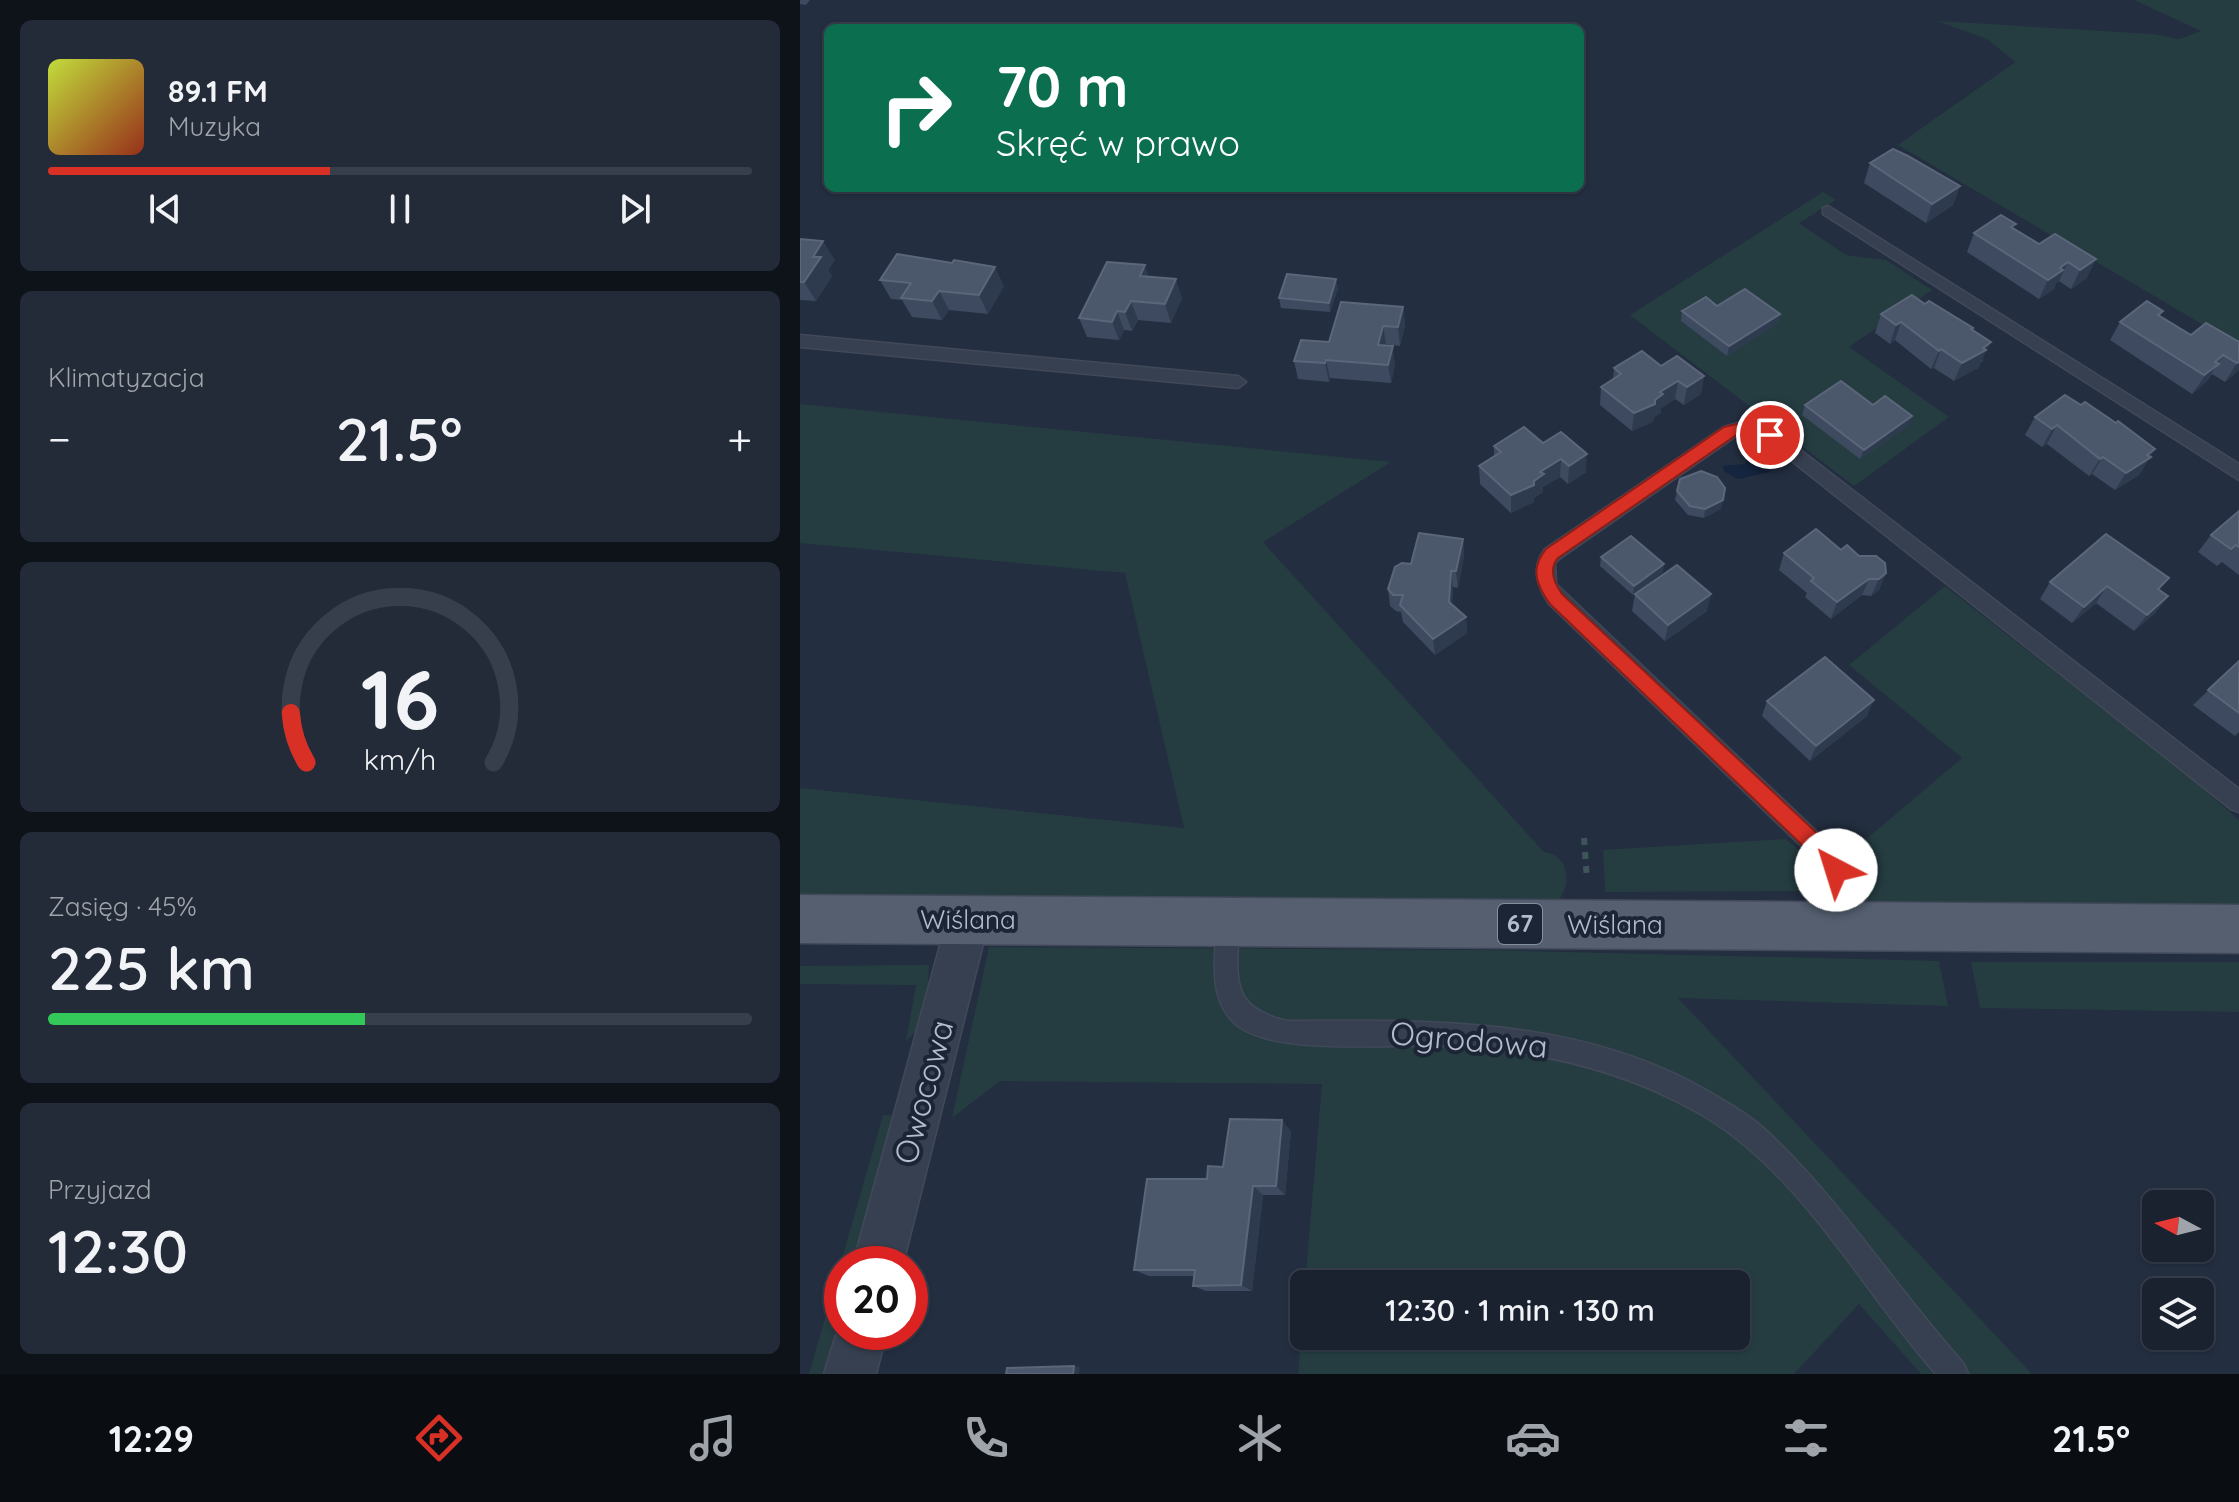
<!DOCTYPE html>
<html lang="pl">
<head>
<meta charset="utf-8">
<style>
  body { margin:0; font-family:Quicksand,sans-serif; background:#232a38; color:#f1f3f6; height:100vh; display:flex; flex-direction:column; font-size:30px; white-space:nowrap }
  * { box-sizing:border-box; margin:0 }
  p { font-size:26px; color:#9fa4ab }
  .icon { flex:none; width:44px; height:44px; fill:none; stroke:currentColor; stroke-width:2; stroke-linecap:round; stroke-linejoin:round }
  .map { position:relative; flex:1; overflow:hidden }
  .side { display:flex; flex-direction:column; gap:20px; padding:20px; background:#0e131a; width:800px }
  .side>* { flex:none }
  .guide { position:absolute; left:24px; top:24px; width:760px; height:168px; border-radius:12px; box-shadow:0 2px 6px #0004,0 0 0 2px #383f4c; background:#0b6e4f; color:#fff; overflow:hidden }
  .needle { width:52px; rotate:277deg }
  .fabs { position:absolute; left:1342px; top:1190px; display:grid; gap:16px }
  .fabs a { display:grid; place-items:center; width:72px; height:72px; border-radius:12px; background:#1a2230; box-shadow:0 2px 6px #0004,0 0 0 2px #383f4c; font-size:40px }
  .speed { position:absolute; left:24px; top:1246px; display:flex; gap:16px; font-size:40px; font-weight:700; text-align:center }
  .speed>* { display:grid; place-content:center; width:104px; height:104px; border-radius:50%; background:#1a2230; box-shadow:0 2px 6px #0004,0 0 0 2px #383f4c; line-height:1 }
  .speed .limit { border:12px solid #d22; background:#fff; color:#111 }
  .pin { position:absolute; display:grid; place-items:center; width:68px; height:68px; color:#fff; margin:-34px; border:4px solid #fff; border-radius:50%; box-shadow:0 2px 8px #0007 }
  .me { position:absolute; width:88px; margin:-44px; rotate:320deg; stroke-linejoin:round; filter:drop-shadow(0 0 6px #0008) }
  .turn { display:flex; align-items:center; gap:28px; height:168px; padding:0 40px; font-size:36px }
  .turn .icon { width:104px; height:104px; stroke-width:2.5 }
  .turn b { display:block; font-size:56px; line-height:68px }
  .big { font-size:60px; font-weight:600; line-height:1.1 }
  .side .card { flex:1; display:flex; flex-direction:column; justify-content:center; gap:12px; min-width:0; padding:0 28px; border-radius:12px; background:#232a38 }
  .side .dial { align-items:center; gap:0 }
  .dial svg { height:208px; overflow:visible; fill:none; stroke:#383f4c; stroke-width:7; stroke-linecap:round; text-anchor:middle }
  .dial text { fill:#f1f3f6; stroke:none }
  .song { display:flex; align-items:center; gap:24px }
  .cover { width:96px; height:96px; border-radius:12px; background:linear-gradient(135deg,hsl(70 70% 55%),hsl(10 70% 35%)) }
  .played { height:8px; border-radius:4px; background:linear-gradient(90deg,#d93025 40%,#383f4c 40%) }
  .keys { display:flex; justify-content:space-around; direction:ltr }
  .heat { display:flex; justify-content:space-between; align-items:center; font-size:44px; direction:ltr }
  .charge { height:12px; border-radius:6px; background:linear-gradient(90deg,#34c759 45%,#383f4c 0) }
  .trip { position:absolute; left:490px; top:1270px; width:460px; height:80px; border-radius:12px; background:#1a2230; box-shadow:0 2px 6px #0004,0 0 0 2px #383f4c; font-weight:600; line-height:80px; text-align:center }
  .tab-bar { display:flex; height:128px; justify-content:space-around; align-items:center; background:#0a0e13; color:#9fa4ab }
  .tab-bar .icon { width:56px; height:56px }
  .tab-bar .selected { color:#d93025 }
  .tab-bar b { font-size:36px; color:#f1f3f6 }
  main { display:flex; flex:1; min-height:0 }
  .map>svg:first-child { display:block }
  .green { fill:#253d41 }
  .water { fill:#15243f }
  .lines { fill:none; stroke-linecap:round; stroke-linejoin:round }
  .lane-casing { stroke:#414959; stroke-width:3 }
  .street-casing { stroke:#414959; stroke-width:3 }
  .primary-casing { stroke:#414959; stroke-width:3 }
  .path { stroke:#3e5659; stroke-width:6; stroke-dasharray:7 7; stroke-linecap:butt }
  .lane { fill:#374050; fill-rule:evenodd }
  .street { fill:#374050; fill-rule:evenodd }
  .primary { fill:#555f70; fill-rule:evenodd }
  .wall { fill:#3e4a5f }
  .shaded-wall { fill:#2e3a4e }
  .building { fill:#4b576b; stroke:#5b667a; stroke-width:2 }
  .route { fill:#d93025; stroke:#8d1f18; stroke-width:2 }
  .labels { text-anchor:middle; stroke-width:8; stroke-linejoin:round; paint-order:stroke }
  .shield { fill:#1c2535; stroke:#868e9e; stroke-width:2 }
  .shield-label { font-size:24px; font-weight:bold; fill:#b4bbcb }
  .street-label { font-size:26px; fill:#b4bbcb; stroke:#1c2535 }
  .near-street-label { font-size:32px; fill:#b4bbcb; stroke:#1c2535 }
</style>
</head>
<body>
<main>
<section class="side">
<div class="card">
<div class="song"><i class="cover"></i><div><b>89.1 FM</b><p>Muzyka</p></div></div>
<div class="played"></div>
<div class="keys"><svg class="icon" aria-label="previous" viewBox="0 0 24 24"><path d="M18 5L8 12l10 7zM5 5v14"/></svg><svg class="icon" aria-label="pause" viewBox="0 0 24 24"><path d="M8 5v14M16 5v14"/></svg><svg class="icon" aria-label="next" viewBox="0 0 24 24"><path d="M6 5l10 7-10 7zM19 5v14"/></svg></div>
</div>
<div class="card"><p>Klimatyzacja</p>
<div class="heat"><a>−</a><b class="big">21.5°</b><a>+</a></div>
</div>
<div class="card dial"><svg viewBox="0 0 100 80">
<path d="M14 69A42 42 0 1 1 86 69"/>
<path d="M14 69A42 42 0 0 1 8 50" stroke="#d93025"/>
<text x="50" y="56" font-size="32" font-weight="700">16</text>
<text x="50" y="72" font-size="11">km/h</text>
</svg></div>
<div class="card"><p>Zasięg · 45%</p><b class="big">225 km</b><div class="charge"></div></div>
<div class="card"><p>Przyjazd</p><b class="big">12:30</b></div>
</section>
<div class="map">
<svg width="1439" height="1374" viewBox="0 0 1439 1374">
  <rect width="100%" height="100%" fill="#232e40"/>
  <!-- green -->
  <g class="green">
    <polygon points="1334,0 1439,0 1439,346 1098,145 1215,62 1187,39 1137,21 1354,34 1379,39 1401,31"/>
    <polygon points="1023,192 1036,200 999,223 1046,255 1086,260 1132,290 1049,347 1149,417 1054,486 830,315"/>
    <path d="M0 404 591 462 463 542 744 852C770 856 772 884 758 901L0 899V788L384 828 325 573 0 543Z"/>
    <polygon points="1145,586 1392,779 1439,820 1439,906 1060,901 1045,857 1162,758 1049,665"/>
    <path d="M985 839C1002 850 1020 870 1011 891L805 892 803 850Z"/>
    <polygon points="189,947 687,950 1139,961 1148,1006 878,998 1232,1374 1121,1374 1059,1304 994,1374 498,1374 504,1300 504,1336 936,1336 936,1284 505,1284 522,1084 200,1081 152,1118"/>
    <polygon points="1171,962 1439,962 1439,1012 1180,1008"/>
    <polygon points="129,965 126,1022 106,1041 116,985 0,984 0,966"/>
    <polygon points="83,1115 101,1116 61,1264 42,1264 42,1332 31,1374 9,1374"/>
  </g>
  <!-- water -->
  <polygon class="water" points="950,453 960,455 971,464 970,472 938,479 924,471 923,466 945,464"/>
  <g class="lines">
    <!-- lane casing -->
    <g class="lane-casing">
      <g id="lane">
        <polygon points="1028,206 1439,464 1439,480 1023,214 1023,208"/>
        <polygon points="0,335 438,376 446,382 438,388 0,347"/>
        <path d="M945 421 976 431 1439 789V812L1431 809 964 439 945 433 936 436 759 559 755 563 756 584 1037 851 1047 870 1062 926 1059 934 1051 937 1043 934 1021 865 749 604C737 586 731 568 745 549L924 427Z"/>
        <path d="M429 911 437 914C441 925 439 935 438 946 435 991 441 1010 487 1021 627 1020 770 1017 897 1085 923 1100 951 1115 972 1136 1044 1205 1098 1290 1164 1364L1168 1374H1136C1059 1287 1001 1171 897 1112 820 1069 738 1050 649 1046 596 1043 484 1056 441 1028 407 1006 414 957 418 922L421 914Z"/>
      </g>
    </g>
    <!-- street casing -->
    <g class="street-casing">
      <g id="street">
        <polygon points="168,900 183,906 189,920 103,1264 53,1264 147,920 153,906"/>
        <polygon points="42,1316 42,1332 87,1332 76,1374 24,1374"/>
      </g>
    </g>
    <!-- primary casing -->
    <g class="primary-casing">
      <polygon id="primary" points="0,895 1439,905 1439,953 0,943"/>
    </g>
    <!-- path -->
    <polyline class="path" points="784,838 787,880"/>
    <!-- lane -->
    <use href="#lane" class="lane"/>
    <!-- street -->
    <use href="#street" class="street"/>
    <!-- primary -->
    <use href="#primary" class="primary"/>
  </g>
  <!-- wall -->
  <g class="wall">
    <polygon points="0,0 10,0 6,5 0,4"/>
    <polygon points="1070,163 1160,186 1153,205 1126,223 1064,183"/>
    <polygon points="1214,229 1239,244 1255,234 1287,278 1271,289 1259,281 1256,283 1254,289 1239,299 1167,252 1174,233"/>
    <polygon points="0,239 35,260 28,270 32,276 16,301 0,300"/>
    <polygon points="349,277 382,298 371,323 338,320 332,331 324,330 319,340 287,337 279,318"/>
    <polygon points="80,280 204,286 188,314 149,310 142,320 112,317 102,300 91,299"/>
    <polygon points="538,288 530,312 481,308 479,298"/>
    <polygon points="1125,304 1173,328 1172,330 1183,361 1181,362 1178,368 1154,381 1134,368 1131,369 1095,340 1090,344 1075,333 1081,314"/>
    <polygon points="917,306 980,314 978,323 927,356 881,321 882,311"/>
    <polygon points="603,307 605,325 600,346 586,344 585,346 595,365 591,383 530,378 529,382 498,379 494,361"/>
    <polygon points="1363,311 1360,316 1391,335 1439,342 1439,370 1425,382 1412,374 1406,382 1392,394 1310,340 1320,322"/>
    <polygon points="861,366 904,376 901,394 884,405 875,399 861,408 861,413 854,417 853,422 832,431 800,405 801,387 813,379 814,368"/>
    <polygon points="1005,405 1073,405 1109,425 1060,459 1002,415"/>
    <polygon points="1281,405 1355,449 1339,475 1315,490 1292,474 1289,476 1247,444 1242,447 1225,435 1235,417"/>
    <polygon points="743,443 786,472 768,484 760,477 743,487 743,492 734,498 734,502 711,513 680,484 679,466 694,456 694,446"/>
    <polygon points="877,491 921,509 904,518 888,515 875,500"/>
    <polygon points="1439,511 1439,575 1422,562 1417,566 1398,552 1411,535"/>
    <polygon points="663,539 664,556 658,588 653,587 652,604 666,617 667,633 635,655 603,622 601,612 596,611 590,606 588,589 611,564"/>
    <polygon points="1041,550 1059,556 1086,573 1079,590 1071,596 1062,595 1031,619 1005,597 1007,593 979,570 984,553"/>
    <polygon points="801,557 863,572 833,595 800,566"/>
    <polygon points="1250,582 1360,590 1368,596 1355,613 1334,631 1296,603 1272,623 1240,599"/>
    <polygon points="835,594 907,611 865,641 832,611"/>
    <polygon points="1439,661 1439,732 1435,736 1393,705"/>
    <polygon points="967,701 1067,716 1010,761 962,716"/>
    <polygon points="491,1131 485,1195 463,1195 452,1291 406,1291 393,1286 394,1276 349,1276 334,1270 407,1179 423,1167"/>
  </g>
  <!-- shaded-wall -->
  <g class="shaded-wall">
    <polygon points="1160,186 1153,205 1126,223 1132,204"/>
    <polygon points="23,241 35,260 28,270 32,276 16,301 4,282 13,257"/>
    <polygon points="1296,259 1287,278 1271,289 1280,270"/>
    <polygon points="1268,262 1259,281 1256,283 1254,289 1239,299 1248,280 1260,268"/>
    <polygon points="345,265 351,284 340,276"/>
    <polygon points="195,267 204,286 188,314 179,295"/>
    <polygon points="376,279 382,298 371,323 365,304"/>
    <polygon points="536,279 538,288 530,312 529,303"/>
    <polygon points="139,291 149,310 142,320 132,301"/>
    <polygon points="331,301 338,320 332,331 325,312"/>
    <polygon points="603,307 605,325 600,346 598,327"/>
    <polygon points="317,311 324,330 319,340 312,322"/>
    <polygon points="980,314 978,323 927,356 929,346"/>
    <polygon points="1101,322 1095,340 1090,344 1096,325"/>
    <polygon points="583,326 586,344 581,364 578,345"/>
    <polygon points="1191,342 1178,368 1154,381 1162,363"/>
    <polygon points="593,346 595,365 591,383 588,365"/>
    <polygon points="1141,349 1134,368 1131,369 1139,351"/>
    <polygon points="1423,355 1406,382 1392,394 1415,362"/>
    <polygon points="526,360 530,378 529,382 525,363"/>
    <polygon points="1439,362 1439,370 1425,382 1437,363"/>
    <polygon points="904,376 901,394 884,405 887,387"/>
    <polygon points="878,381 875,399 861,408 861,413 854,417 853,422 832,431 834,413 855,400 860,392"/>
    <polygon points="1112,416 1109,425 1060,459 1064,450"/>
    <polygon points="1257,425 1247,444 1242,447 1252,429"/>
    <polygon points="1355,449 1339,475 1315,490 1326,473"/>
    <polygon points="787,454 786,472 768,484 769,466"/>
    <polygon points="1303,457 1292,474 1289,476 1300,459"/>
    <polygon points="761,459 760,477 743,487 743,492 734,498 734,502 711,513 711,495 734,481 740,472"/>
    <polygon points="923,500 921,509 904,518 905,509"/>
    <polygon points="663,539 664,556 658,588 656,571"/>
    <polygon points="864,564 863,572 833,595 834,586"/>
    <polygon points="651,571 653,587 651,618 649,602"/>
    <polygon points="1086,573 1079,590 1071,596 1079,579"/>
    <polygon points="1069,579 1062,595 1031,619 1037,602"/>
    <polygon points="1307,586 1296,603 1272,623 1284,607"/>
    <polygon points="911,594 907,611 865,641 868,625"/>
    <polygon points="1368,596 1355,613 1334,631 1347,615"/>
    <polygon points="666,617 667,633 635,655 633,639"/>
    <polygon points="1074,700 1067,716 1010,761 1016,746"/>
    <polygon points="482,1120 491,1131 485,1195 476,1186"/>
    <polygon points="453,1186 463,1195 452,1291 441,1285"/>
    <polygon points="274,1366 280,1367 279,1374 273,1374"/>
  </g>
  <!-- building -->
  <g class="building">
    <polygon points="1093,149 1108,156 1160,186 1132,204 1070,163"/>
    <polygon points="1201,215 1216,224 1211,227 1239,244 1255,234 1296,259 1280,270 1268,262 1260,268 1263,270 1248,280 1174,233"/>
    <polygon points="0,239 23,241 13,257 21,257 4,282 0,282"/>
    <polygon points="97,254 152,263 154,260 195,267 179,295 139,291 132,301 101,298 111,283 80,280"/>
    <polygon points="307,262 345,265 340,276 376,279 365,304 331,301 325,312 317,311 312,322 279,318"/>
    <polygon points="487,274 536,279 529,303 479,298"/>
    <polygon points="945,289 980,314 929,346 882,311 906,297 917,306"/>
    <polygon points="1112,295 1125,304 1129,301 1173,328 1171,329 1191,342 1183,348 1186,350 1162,363 1141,349 1139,351 1101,322 1096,325 1081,314"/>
    <polygon points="1347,301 1363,311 1358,315 1391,335 1406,323 1439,342 1439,362 1437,363 1423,355 1415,362 1419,364 1404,375 1320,322"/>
    <polygon points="541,302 603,307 598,327 583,326 578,345 593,346 588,365 526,360 525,363 494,361 501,340 529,342"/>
    <polygon points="842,351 861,366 877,356 904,376 887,387 878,381 860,392 863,394 855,400 855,404 834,413 801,387 821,374 814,368"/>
    <polygon points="1041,381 1073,405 1085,396 1112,416 1064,450 1005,405"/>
    <polygon points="1265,395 1281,405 1285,402 1316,423 1318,421 1355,449 1347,455 1351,457 1326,473 1303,457 1300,459 1257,425 1252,429 1235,417"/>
    <polygon points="724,427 743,443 761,432 787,454 769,466 761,459 740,472 744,474 734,481 734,485 711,495 679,466 701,452 694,446"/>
    <polygon points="901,471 917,477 925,488 923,500 905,509 890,506 877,491 880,479"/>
    <polygon points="1439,511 1439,547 1436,545 1431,549 1411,535"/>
    <polygon points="1016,529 1041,550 1047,545 1059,556 1076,556 1085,563 1086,573 1079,579 1069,579 1037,602 1011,581 1014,578 984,553"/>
    <polygon points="619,533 663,539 656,571 651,571 649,602 666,617 633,639 600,605 603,595 593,595 588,589 595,567 602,563 611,564"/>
    <polygon points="1306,534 1369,578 1358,589 1368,596 1347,615 1307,586 1284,607 1250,582"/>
    <polygon points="831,536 864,564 834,586 801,557"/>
    <polygon points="877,565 911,594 868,625 835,594"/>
    <polygon points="1025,657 1074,700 1016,746 967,701"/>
    <polygon points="1439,661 1439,713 1408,690"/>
    <polygon points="430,1119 482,1120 476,1186 453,1186 441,1285 393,1286 395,1270 334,1270 347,1179 407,1179 408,1166 423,1167"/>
    <polygon points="274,1366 273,1374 206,1374 207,1368"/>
  </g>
  <!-- route -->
  <path class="route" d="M945 422 976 431 978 435 970 440 945 433 935 436 758 558C748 570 754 583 762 594L1036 851 1046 870 1043 877 1036 880 1029 877 1022 864 750 604C736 585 730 568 746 549L924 427Z"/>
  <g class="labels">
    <!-- shield labels -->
    <rect class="shield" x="698" y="904" width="44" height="40" rx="6"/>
    <g class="shield-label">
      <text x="720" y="932">67</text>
    </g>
    <!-- street labels -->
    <g class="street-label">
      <text x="168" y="929">Wiślana</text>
      <text x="815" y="934">Wiślana</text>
    </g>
    <!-- near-street labels -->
    <g class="near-street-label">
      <text transform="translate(669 1040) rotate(5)" y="11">Ogrodowa</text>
      <text transform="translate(124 1092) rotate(-75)" y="11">Owocowa</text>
    </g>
  </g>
</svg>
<div class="fabs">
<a><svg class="needle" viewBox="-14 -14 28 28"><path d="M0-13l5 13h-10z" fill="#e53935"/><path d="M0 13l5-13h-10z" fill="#9fa4ab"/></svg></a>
<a><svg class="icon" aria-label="layers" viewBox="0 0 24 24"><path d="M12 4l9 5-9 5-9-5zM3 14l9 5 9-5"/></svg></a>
</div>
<div class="speed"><div class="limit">20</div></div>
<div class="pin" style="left:970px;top:435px;background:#d93025"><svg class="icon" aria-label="arrive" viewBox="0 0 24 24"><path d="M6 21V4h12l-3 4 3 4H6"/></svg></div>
<svg class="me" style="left:1036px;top:870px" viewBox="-20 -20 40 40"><circle r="19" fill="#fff"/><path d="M0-13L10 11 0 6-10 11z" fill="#d93025"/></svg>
<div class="trip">12:30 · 1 min · 130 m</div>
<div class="guide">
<div class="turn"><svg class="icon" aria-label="right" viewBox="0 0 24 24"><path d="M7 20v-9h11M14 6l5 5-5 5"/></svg><div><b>70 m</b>Skręć w prawo</div></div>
</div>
</div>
</main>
<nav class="tab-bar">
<b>12:29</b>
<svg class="icon selected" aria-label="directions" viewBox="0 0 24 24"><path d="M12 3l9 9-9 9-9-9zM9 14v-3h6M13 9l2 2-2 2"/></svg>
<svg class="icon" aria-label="music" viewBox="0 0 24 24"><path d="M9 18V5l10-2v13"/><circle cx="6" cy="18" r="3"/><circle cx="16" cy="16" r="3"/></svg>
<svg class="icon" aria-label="phone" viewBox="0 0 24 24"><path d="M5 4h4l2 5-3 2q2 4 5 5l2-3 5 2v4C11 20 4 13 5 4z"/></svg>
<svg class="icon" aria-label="climate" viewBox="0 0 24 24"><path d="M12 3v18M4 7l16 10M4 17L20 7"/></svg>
<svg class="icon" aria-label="car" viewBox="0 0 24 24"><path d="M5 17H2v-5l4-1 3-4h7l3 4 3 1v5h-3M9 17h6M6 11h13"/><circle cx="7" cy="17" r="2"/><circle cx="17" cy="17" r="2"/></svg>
<svg class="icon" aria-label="filters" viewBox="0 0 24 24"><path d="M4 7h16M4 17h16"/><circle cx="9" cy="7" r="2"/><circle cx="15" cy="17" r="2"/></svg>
<b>21.5°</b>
</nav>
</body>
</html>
